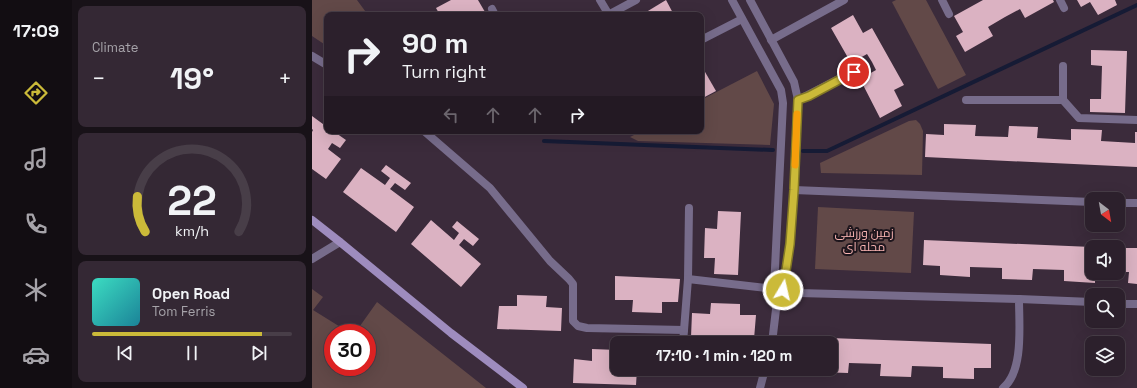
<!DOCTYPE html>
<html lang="en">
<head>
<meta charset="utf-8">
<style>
  body { margin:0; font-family:"Space Grotesk",Cairo,sans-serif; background:#342834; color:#f1f3f6; height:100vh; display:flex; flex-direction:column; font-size:15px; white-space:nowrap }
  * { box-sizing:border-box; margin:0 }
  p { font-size:13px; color:#a6a3a9 }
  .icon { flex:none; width:22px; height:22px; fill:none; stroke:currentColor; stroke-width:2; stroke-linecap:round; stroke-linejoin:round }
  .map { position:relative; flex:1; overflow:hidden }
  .drawer { display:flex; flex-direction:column; gap:6px; padding:6px; background:#181218; width:240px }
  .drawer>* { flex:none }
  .top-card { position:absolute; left:12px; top:12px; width:380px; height:122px; border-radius:8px; box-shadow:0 4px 16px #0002,0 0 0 1px #483e48; background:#2c202c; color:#f1f3f6; overflow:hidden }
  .needle { width:26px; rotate:149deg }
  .tools { position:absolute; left:773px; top:192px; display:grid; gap:8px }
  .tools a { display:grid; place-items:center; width:40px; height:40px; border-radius:8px; background:#2c202c; box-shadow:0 4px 16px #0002,0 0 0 1px #483e48; font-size:20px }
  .speed { position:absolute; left:12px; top:324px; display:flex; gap:8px; font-size:20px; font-weight:700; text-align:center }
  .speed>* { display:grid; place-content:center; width:52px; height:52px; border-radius:50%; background:#2c202c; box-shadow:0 4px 16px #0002,0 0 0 1px #483e48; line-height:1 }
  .speed .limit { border:6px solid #d22; background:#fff; color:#111 }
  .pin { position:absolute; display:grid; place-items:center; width:34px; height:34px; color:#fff; margin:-17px; border:2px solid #fff; border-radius:50%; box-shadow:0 1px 4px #0007 }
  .me { position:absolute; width:44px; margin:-22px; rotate:9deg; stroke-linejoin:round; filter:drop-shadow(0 0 3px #0008) }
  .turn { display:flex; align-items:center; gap:14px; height:84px; padding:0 12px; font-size:18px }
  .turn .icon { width:52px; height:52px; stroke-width:2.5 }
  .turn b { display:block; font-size:28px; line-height:34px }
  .lanes { display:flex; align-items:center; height:38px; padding:0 12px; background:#0003; justify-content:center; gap:20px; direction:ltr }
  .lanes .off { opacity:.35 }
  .big { font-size:30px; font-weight:700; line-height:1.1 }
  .drawer .widget { flex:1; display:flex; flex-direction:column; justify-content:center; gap:6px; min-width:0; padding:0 14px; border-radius:8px; background:#342834 }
  .drawer .dial { align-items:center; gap:0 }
  .dial svg { height:104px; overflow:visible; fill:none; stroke:#483e48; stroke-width:7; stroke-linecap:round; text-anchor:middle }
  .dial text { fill:#f1f3f6; stroke:none }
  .song { display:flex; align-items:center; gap:12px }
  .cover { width:48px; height:48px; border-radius:6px; background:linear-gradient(135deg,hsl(170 70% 55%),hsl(190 70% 35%)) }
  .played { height:4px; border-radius:2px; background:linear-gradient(90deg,#cbba39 85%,#483e48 85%) }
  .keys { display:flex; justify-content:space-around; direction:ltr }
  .heat { display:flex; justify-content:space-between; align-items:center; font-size:22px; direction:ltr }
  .trip { position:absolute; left:298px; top:336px; width:228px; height:40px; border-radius:8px; background:#2c202c; box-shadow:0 4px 16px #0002,0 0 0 1px #483e48; font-weight:700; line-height:40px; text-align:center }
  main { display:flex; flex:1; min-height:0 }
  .menu { display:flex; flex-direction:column; width:72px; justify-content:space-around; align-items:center; background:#120d12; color:#a6a3a9 }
  .menu .icon { width:28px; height:28px }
  .menu .on { color:#cbba39 }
  .menu b { font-size:18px; color:#f1f3f6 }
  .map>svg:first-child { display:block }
  .green { fill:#624948 }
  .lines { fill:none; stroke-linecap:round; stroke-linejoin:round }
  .stream { stroke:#161b35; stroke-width:4 }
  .building { fill:#dbb2c2 }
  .minor { stroke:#776c8b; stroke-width:8 }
  .secondary { stroke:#9e8cbe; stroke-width:8 }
  .route-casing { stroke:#847925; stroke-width:10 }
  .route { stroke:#cbba39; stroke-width:7 }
  .slow { stroke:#f59e0b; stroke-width:7 }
  .labels { text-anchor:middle; stroke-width:4; stroke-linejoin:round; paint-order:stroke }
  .park-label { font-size:12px; fill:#fab5b3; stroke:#1e161d }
</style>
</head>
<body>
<main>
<nav class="menu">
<b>17:09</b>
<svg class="icon on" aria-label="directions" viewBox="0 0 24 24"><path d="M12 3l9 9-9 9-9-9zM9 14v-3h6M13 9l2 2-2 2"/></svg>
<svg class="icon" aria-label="music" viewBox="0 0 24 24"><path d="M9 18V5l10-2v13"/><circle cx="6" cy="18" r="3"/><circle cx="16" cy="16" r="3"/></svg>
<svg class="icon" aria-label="phone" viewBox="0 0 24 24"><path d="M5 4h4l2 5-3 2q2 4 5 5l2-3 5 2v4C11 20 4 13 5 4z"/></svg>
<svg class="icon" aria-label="climate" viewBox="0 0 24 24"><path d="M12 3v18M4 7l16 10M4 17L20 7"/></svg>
<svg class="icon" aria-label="car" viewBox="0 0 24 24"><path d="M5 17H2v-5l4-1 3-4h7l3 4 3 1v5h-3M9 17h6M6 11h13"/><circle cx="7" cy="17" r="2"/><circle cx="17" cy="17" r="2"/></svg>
</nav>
<section class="drawer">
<div class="widget"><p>Climate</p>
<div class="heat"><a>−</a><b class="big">19°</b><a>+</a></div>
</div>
<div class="widget dial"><svg viewBox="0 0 100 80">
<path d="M14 69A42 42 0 1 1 86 69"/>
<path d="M14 69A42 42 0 0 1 8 42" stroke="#cbba39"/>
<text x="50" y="56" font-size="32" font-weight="700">22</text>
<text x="50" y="72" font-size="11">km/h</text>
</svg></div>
<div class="widget">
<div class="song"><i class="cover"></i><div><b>Open Road</b><p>Tom Ferris</p></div></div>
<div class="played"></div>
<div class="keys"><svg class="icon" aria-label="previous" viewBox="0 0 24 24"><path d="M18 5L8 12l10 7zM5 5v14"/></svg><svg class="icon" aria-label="pause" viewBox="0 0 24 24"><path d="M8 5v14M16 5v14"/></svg><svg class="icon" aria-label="next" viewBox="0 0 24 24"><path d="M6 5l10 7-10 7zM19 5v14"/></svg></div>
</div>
</section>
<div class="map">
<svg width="825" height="388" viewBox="0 0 825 388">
  <rect width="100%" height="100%" fill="#3b2b3b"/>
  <!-- green -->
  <g class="green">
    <polygon points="0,0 45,0 56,15 15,15 15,46 0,36"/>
    <polygon points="584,0 614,0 654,75 626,89 580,2"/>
    <polygon points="445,71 462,104 458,145 326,141 318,137 330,131 389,131 389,100"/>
    <polygon points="604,120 608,124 611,131 610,175 509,173 508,163 597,121"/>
    <polygon points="506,207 602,212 599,273 503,269"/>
    <polygon points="0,289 11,297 1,310 38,333 21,333 21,367 55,367 55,333 43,333 65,302 174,388 0,388"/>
  </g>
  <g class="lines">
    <!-- stream -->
    <g class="stream">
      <polyline points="232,141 461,150"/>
      <polyline points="491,151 515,151 825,5"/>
    </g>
  </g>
  <!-- building -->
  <g class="building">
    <polygon points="139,0 166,0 173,12 169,15 128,15 124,8"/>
    <polygon points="354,0 362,15 331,15 331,14"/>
    <polygon points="671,0 741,0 742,2 713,18 708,9 693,17 676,27 681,36 653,52 644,36 651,32 642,16"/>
    <polygon points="765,0 803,0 805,5 786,15 778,2 769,7"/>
    <polygon points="541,15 551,33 560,28 592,85 582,90 590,106 568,118 548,79 564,70 560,62 555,54 539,63 519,28"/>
    <polygon points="779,50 815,51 813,113 778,112 778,99 789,99 790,66 779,65"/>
    <polygon points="389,65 404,91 389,99"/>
    <polygon points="0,116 15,127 15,131 21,131 34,140 28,148 20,143 16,149 29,159 14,179 0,169 0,132 1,130 0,129"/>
    <polygon points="632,124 664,125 663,136 696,137 697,126 726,127 725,138 759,140 759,129 790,130 789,141 823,143 823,132 825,132 825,167 613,157 614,134 632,135"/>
    <polygon points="74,165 99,183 93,190 83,183 78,189 102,207 84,232 31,192 49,168 73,185 78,178 69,171"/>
    <polygon points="406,211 429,212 426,275 402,274 403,258 392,258 393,228 405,229"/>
    <polygon points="119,220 142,240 147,233 140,227 145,221 167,239 161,246 152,239 147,245 169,264 149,287 99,244"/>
    <polygon points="612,240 780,247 780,273 783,273 783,283 752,281 752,270 721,269 720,280 690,279 690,268 658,267 658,277 628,275 628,266 611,265"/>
    <polygon points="806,248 825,248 825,284 816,283 817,272 806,272"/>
    <polygon points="303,276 368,279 366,302 350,302 350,313 320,312 321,300 303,300"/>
    <polygon points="205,295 235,296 234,307 250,308 249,331 185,329 187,306 205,306"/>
    <polygon points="399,303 428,304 428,315 444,315 442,339 379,337 380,313 398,314"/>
    <polygon points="491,337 679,344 679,368 662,368 662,379 631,378 631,367 600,366 599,377 568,376 569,364 537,363 536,373 506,372 506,369 519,369 519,343 490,343"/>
    <polygon points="280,349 305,350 305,369 325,369 324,385 261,383 262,359 280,361"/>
  </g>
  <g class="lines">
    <!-- minor -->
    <g class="minor">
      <polyline points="288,0 297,15"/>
      <polyline points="420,0 469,90 471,103 462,289 463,292"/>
      <polyline points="438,0 482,82 486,100 482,190 478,245 471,290 465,301 460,343"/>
      <polyline points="630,0 637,14"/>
      <polyline points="748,0 752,8"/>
      <polyline points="180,9 183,15"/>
      <polyline points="296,15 324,0"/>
      <polyline points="389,40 430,19"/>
      <polyline points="459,40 532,0"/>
      <polyline points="0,56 15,65"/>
      <polyline points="486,100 542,71"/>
      <polyline points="654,100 751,100 767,118 825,120"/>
      <polyline points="751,100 751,66"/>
      <polyline points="112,131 178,188 238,261 257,279 261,284 261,321 266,326 275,328 372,330"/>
      <polyline points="482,190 780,202"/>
      <polyline points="806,203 825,203"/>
      <polyline points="0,259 28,242"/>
      <polyline points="376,279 377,208"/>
      <polyline points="707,299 780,302"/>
      <polyline points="806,304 825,304"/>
      <path d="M371 343 376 279 462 289 487 293 707 299C707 325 712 371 691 388"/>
      <polyline points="448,388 453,369"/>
    </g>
    <!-- secondary -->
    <polyline class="secondary" points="0,220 28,242 139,333 211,388"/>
  </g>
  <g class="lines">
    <!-- route casing -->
    <g class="route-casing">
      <polyline id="route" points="471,290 478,244 482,190 486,100 497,96 542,72"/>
    </g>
    <!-- route -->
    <use href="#route" class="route"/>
    <!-- slow -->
    <polyline class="slow" points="483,165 485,114"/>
  </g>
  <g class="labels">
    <!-- park labels -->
    <g class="park-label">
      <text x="552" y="237">زمین ورزشی<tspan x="552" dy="14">محله ای</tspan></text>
    </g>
  </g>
</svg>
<div class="tools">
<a><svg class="needle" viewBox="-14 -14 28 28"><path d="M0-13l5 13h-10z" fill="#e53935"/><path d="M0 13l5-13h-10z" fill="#a6a3a9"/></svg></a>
<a><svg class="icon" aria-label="sound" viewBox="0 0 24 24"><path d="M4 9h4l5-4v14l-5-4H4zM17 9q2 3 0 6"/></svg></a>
<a><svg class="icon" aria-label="search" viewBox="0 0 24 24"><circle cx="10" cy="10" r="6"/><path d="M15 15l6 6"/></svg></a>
<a><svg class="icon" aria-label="layers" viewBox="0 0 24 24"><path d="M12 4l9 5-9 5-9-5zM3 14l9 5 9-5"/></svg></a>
</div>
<div class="speed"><div class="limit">30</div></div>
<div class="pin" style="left:542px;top:72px;background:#d93025"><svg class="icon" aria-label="arrive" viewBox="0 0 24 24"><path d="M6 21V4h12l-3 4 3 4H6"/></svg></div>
<svg class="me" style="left:471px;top:290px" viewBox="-20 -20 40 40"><circle r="17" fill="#cbba39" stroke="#fff" stroke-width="3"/><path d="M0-11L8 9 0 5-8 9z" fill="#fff"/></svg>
<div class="trip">17:10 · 1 min · 120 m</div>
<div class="top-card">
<div class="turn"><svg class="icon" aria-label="right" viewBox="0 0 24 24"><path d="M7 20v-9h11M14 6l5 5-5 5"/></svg><div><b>90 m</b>Turn right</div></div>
<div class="lanes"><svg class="icon off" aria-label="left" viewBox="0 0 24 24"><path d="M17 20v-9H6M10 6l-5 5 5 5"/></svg><svg class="icon off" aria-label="ahead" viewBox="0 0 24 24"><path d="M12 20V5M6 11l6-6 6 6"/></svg><svg class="icon off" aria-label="ahead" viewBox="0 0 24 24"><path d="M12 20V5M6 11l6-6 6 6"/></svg><svg class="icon" aria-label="right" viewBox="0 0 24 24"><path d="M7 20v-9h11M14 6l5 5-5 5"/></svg></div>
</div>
</div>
</main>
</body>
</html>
